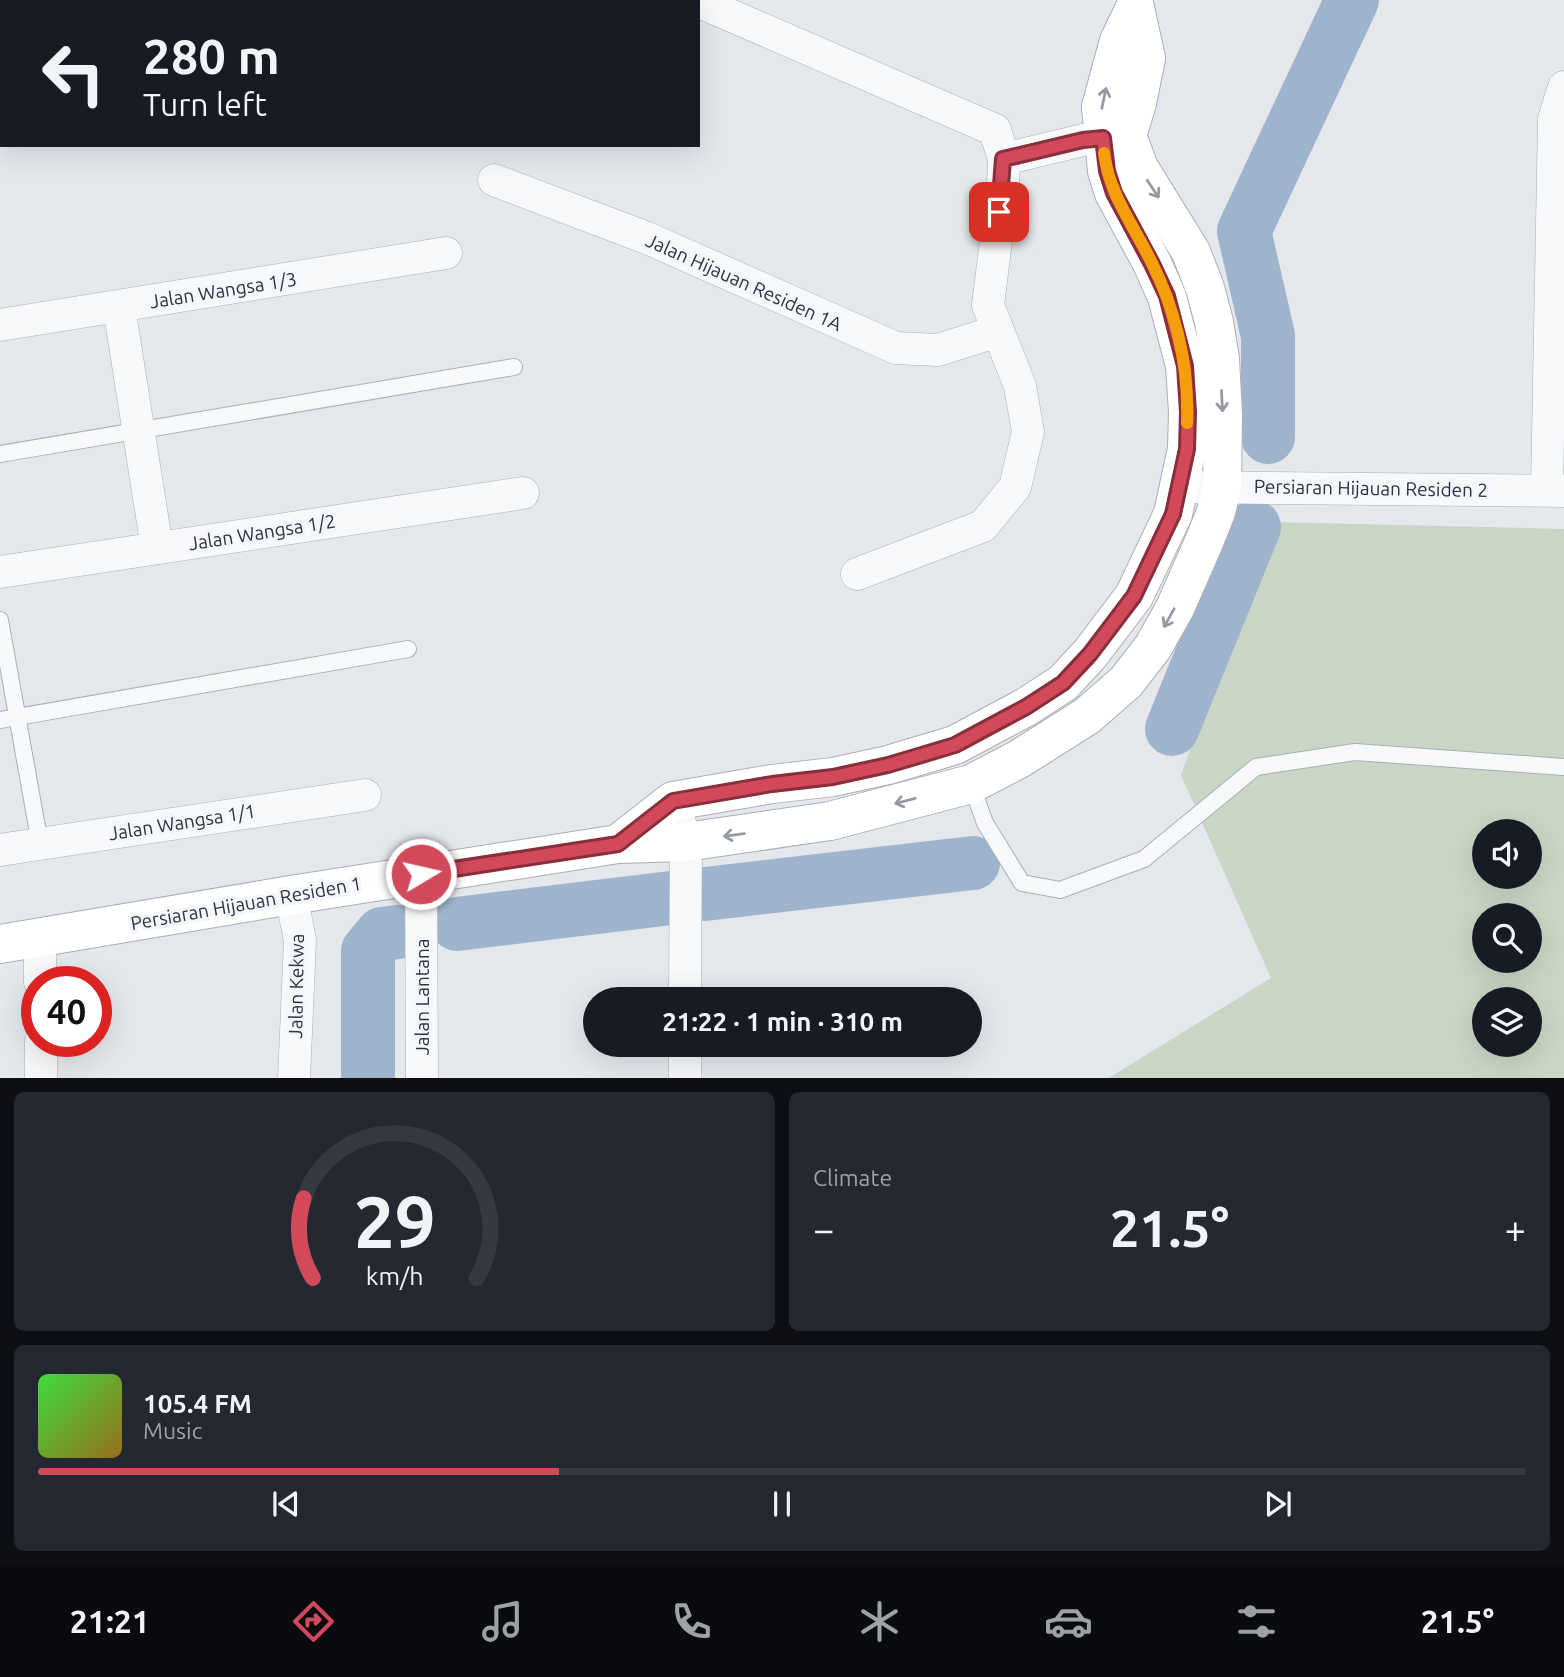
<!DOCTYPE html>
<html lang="en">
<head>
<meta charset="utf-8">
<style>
  body { margin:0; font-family:Ubuntu,sans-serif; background:#242831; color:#f1f3f6; height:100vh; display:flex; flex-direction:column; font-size:26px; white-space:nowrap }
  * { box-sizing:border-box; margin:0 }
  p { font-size:23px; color:#9ea1a6 }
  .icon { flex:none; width:38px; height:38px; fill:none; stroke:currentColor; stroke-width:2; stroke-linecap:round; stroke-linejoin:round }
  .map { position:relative; height:1078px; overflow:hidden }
  .panel { display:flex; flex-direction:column; gap:14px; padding:14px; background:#0d0f14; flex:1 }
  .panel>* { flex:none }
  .top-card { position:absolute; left:0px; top:0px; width:700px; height:147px; box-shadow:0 7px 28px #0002; background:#171b24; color:#f1f3f6; overflow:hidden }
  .controls { position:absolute; left:1472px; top:819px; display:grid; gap:14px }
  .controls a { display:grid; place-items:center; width:70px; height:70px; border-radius:50%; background:#171b24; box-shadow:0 7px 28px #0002; font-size:35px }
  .speed { position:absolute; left:21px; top:966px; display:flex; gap:14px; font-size:35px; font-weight:700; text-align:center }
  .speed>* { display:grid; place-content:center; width:91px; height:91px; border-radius:50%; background:#171b24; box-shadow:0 7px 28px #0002; line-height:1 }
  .speed .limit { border:10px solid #d22; background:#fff; color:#111 }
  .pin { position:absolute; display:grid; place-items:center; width:60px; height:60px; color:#fff; margin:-30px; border-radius:14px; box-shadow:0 4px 10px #0006 }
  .me { position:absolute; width:77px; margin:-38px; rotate:81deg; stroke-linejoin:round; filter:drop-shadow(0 0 5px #0008) }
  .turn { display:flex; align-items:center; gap:24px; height:147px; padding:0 28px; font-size:32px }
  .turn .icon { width:91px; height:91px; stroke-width:2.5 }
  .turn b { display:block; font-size:49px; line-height:60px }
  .big { font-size:52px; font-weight:700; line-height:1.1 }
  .panel .tile { flex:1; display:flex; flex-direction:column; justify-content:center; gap:10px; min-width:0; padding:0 24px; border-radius:10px; background:#242831 }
  .panel .dial { align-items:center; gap:0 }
  .dial svg { height:182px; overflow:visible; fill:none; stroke:#363941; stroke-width:7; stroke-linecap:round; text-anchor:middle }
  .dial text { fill:#f1f3f6; stroke:none }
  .song { display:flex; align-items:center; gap:21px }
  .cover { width:84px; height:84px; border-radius:10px; background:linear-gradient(135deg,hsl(120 70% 55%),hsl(40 70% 35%)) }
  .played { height:7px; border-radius:4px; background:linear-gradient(90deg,#d1495b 35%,#363941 35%) }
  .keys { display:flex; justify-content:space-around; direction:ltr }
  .heat { display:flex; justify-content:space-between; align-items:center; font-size:38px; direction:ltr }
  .panel .tiles { flex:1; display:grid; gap:14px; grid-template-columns:1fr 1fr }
  .tile:last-child { grid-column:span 2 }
  .trip { position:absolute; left:583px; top:987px; width:399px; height:70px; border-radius:35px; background:#171b24; box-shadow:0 7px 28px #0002; font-weight:700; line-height:70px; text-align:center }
  .dock { display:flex; height:112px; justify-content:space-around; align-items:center; background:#090b0e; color:#9ea1a6 }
  .dock .icon { width:49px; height:49px }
  .dock .selected { color:#d1495b }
  .dock b { font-size:32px; color:#f1f3f6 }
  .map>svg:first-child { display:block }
  .green { fill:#c9d6c5; fill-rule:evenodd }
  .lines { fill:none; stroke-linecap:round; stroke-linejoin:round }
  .river { stroke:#9fb4cc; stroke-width:54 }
  .lane-casing { stroke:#a9aeb7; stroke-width:18 }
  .street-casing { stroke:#a9aeb7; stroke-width:33 }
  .secondary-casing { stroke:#a9aeb7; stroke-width:40 }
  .lane { stroke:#f7f8fa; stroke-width:16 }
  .street { stroke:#f7f8fa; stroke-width:32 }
  .secondary { stroke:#fff; stroke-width:38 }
  .oneway { stroke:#959aa2 }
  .route-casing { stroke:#882f3b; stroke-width:18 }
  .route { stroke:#d1495b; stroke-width:12 }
  .slow { stroke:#f59e0b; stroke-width:12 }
  .labels { text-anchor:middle; stroke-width:7; stroke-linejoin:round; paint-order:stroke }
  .street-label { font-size:19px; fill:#2b3445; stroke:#f4f6f9 }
</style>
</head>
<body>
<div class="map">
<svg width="1564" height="1079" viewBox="0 0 1564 1079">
  <rect width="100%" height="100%" fill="#e4e7ec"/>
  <!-- green -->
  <path class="green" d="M1273 522 1564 529V1078L1107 1079 1271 978 1181 775ZM1484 831H1530V877H1484ZM1484 915H1530V961H1484ZM1484 999H1530V1045H1484Z"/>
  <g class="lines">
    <!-- river -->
    <g class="river">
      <polyline points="1268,437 1268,336 1244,231 1352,0"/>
      <polyline points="1172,729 1254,527"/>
      <polyline points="705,894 973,863"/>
      <polyline points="457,924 671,898"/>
      <polyline points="368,1079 368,951 382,934 398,932"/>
    </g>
    <!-- lane casing -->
    <g class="lane-casing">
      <g id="lane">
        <polyline points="0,454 514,367"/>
        <polyline points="0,620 40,844"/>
        <polyline points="0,720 408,649"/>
        <polyline points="971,784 985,823 1022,883 1060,890 1144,859 1256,767 1355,752 1564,767"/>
      </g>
    </g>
    <!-- street casing -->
    <g class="street-casing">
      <g id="street">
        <polyline points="213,0 226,2"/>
        <polyline points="695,0 995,130 1004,159 1003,185 988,305 1020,386 1028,432 1015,487 983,526 857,574"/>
        <polyline points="1004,159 1083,140 1126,136"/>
        <polyline points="494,180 647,238 896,348 938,350 998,331"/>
        <polyline points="119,307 157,548"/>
        <polyline points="0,325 446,253"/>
        <polyline points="1179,487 1564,491"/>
        <polyline points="1547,490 1554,119 1564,87"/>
        <polyline points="0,572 523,493"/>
        <polyline points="673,801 686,842 685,999"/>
        <polyline points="0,850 365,795"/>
        <polyline points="421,874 422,1079"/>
        <polyline points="291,895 300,940 294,1079"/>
        <polyline points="40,938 40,982"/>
        <polyline points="41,1041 41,1079"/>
        <polyline points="685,1079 685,1045"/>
      </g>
    </g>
    <!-- secondary casing -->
    <g class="secondary-casing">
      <g id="secondary">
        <polyline points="618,844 673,801 772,784 833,777 888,765 955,745 1026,707 1063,683 1090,654 1134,596 1173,514 1187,449 1188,412 1185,366 1167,297 1152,263 1114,193 1107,171 1101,107 1119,41 1135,8"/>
        <polyline points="0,944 291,895 618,844 686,842 830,821 971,784 1019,759 1087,716 1126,682 1153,647 1175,608 1204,542 1216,512 1222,487 1223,414 1220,359 1214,322 1205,288 1191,252 1139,168 1127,136 1137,103 1146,58 1135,8"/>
      </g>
    </g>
    <!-- lane -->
    <use href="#lane" class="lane"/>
    <!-- street -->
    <use href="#street" class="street"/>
    <!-- secondary -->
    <use href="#secondary" class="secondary"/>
  </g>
  <!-- one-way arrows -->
  <defs><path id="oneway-shaft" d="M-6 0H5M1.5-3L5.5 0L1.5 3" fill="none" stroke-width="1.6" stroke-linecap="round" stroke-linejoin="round" transform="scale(1.75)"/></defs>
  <g class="oneway">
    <use href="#oneway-shaft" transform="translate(1104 98) rotate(-78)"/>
    <use href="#oneway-shaft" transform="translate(1153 189) rotate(56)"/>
    <use href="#oneway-shaft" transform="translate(1222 401) rotate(87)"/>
    <use href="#oneway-shaft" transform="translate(1169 618) rotate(119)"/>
    <use href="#oneway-shaft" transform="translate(905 801) rotate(165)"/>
    <use href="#oneway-shaft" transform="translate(734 835) rotate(173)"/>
  </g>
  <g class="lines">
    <!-- route casing -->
    <g class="route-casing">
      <polyline id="route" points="421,874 618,844 673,801 772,784 833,777 888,765 955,745 1026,707 1063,683 1090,654 1134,596 1173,514 1187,449 1188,412 1185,366 1167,296 1152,264 1114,193 1107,171 1103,138 1083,140 1003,159 999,212"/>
    </g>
    <!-- route -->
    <use href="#route" class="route"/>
    <!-- slow -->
    <path class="slow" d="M1104 153C1109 193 1133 225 1151 261 1176 311 1189 366 1187 423"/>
  </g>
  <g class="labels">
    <!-- street labels -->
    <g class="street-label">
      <text transform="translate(744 282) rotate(24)" y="7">Jalan Hijauan Residen 1A</text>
      <text transform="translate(223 290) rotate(-9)" y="7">Jalan Wangsa 1/3</text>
      <text transform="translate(1371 488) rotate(1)" y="7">Persiaran Hijauan Residen 2</text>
      <text transform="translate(262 532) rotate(-9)" y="7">Jalan Wangsa 1/2</text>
      <text transform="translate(182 822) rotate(-9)" y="7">Jalan Wangsa 1/1</text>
      <text transform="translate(246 903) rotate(-10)" y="7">Persiaran Hijauan Residen 1</text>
      <text transform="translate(296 986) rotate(-89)" y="7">Jalan Kekwa</text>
      <text transform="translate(422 997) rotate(-90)" y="7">Jalan Lantana</text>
    </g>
  </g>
</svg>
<div class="controls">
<a><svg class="icon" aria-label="sound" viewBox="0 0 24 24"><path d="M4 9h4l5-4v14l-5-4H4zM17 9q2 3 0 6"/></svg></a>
<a><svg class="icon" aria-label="search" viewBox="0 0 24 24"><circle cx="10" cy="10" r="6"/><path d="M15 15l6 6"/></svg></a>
<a><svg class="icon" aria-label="layers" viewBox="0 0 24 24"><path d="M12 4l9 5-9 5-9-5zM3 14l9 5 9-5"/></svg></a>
</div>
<div class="speed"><div class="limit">40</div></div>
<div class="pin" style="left:999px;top:212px;background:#d93025"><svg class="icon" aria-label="arrive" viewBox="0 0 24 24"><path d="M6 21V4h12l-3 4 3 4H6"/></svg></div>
<svg class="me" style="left:421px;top:874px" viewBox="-20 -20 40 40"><circle r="17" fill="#d1495b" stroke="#fff" stroke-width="3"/><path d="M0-11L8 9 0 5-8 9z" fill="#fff"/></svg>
<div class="trip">21:22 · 1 min · 310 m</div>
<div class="top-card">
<div class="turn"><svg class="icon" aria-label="left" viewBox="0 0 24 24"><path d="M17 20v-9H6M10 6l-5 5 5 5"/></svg><div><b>280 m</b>Turn left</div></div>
</div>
</div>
<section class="panel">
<div class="tiles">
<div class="tile dial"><svg viewBox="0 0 100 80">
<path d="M14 69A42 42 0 1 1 86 69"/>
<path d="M14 69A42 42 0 0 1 10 34" stroke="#d1495b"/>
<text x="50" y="56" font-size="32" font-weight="700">29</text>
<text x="50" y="72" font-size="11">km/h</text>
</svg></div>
<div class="tile"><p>Climate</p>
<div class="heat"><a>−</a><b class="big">21.5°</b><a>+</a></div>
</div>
<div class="tile">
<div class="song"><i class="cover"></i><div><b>105.4 FM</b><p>Music</p></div></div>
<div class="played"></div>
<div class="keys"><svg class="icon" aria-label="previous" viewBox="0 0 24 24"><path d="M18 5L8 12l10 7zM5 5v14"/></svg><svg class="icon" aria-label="pause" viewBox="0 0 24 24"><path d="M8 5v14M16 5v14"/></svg><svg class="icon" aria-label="next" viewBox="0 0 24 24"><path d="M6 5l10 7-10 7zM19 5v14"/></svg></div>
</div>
</div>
</section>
<nav class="dock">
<b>21:21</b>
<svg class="icon selected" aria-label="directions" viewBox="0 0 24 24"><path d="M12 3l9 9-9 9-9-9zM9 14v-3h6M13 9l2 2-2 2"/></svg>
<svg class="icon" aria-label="music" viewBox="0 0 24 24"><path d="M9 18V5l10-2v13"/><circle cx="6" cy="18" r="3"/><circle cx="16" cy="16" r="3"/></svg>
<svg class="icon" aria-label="phone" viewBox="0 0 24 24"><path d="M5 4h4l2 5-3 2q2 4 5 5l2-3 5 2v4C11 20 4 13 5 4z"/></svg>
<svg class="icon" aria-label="climate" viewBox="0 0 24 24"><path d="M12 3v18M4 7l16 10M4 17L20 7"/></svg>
<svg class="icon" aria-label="car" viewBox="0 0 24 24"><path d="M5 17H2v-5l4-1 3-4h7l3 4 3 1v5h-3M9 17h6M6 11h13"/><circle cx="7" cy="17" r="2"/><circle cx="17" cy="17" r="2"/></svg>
<svg class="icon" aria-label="filters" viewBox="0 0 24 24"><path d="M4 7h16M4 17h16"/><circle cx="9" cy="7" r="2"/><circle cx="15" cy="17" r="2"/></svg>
<b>21.5°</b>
</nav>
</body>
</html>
